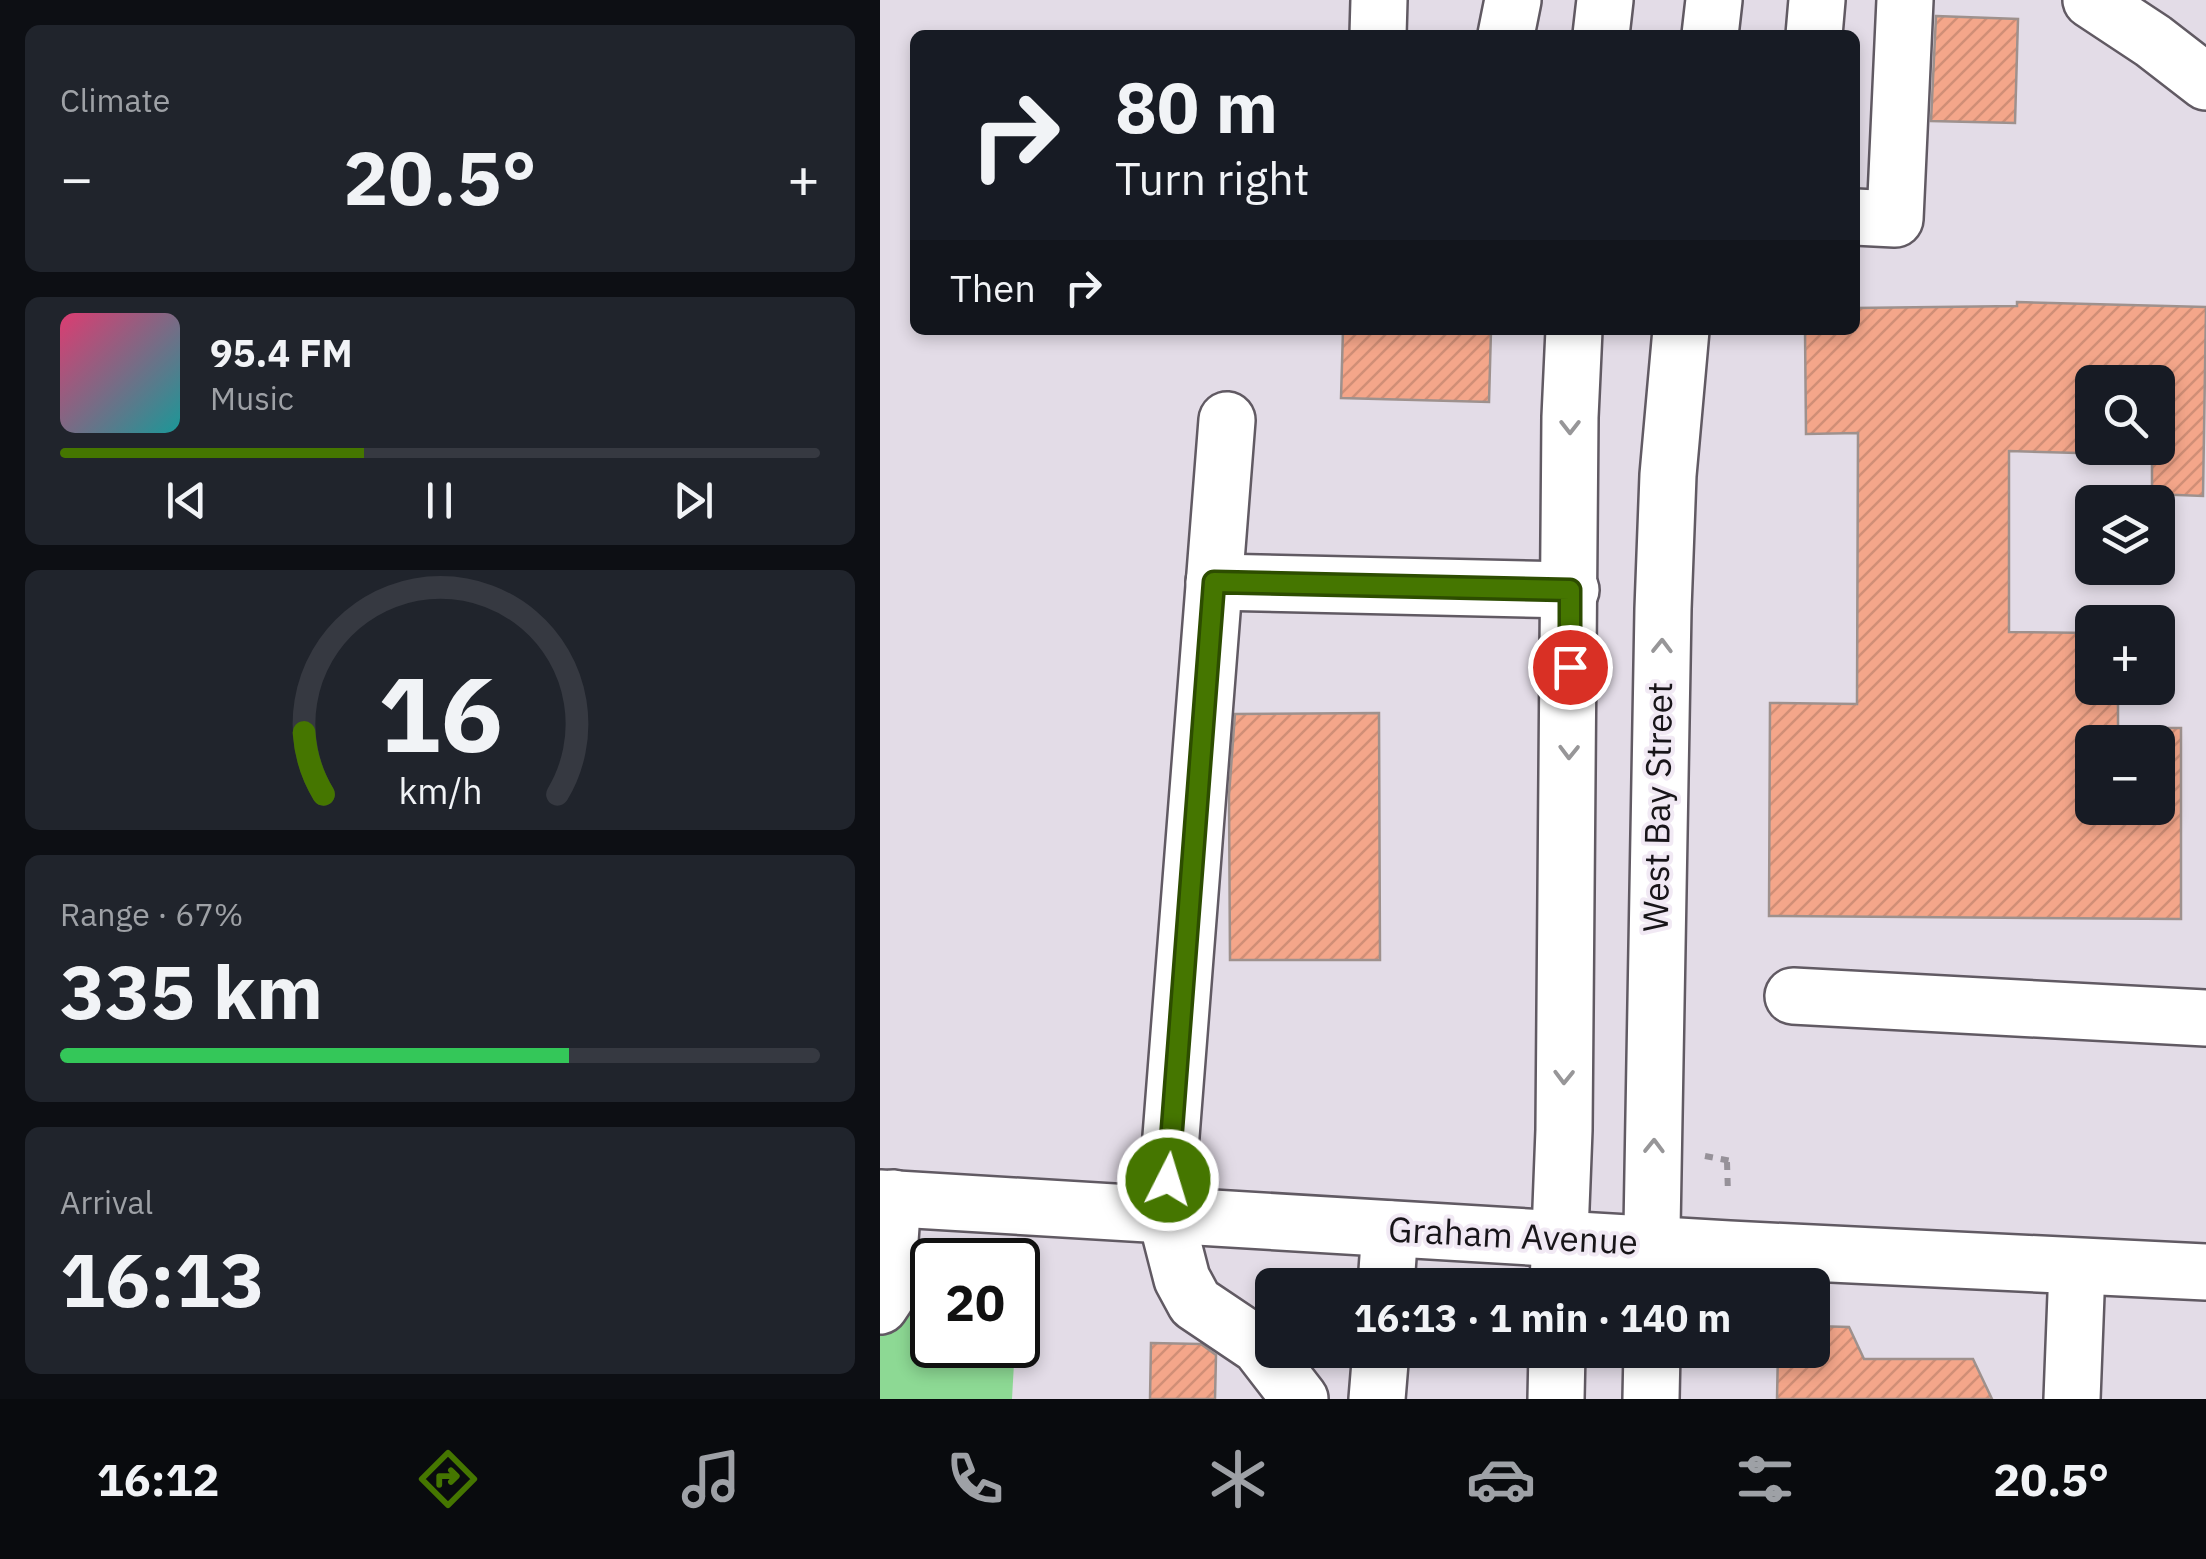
<!DOCTYPE html>
<html lang="en">
<head>
<meta charset="utf-8">
<style>
  body { margin:0; font-family:"IBM Plex Sans",sans-serif; background:#20242c; color:#f1f3f6; height:100vh; display:flex; flex-direction:column; font-size:38px; white-space:nowrap }
  * { box-sizing:border-box; margin:0 }
  p { font-size:32px; color:#9ea1a6 }
  .icon { flex:none; width:55px; height:55px; fill:none; stroke:currentColor; stroke-width:2; stroke-linecap:round; stroke-linejoin:round }
  .map { position:relative; flex:1; overflow:hidden }
  .sheet { display:flex; flex-direction:column; gap:25px; padding:25px; background:#0d0f14; width:880px }
  .sheet>* { flex:none }
  .top-card { position:absolute; left:30px; top:30px; width:950px; height:305px; border-radius:15px; box-shadow:0 5px 15px #0003; background:#171b24; color:#f1f3f6; overflow:hidden }
  .fabs { position:absolute; left:1195px; top:365px; display:grid; gap:20px }
  .fabs a { display:grid; place-items:center; width:100px; height:100px; border-radius:15px; background:#171b24; box-shadow:0 5px 15px #0003; font-size:50px }
  .speed { position:absolute; left:30px; top:1238px; display:flex; gap:20px; font-size:50px; font-weight:700; text-align:center }
  .speed>* { display:grid; place-content:center; width:130px; height:130px; border-radius:50%; background:#171b24; box-shadow:0 5px 15px #0003; line-height:1 }
  .speed .limit { border:5px solid #111; border-radius:15px; background:#fff; color:#111 }
  .pin { position:absolute; display:grid; place-items:center; width:85px; height:85px; color:#fff; margin:-42px; border:5px solid #fff; border-radius:50%; box-shadow:0 2px 10px #0007 }
  .me { position:absolute; width:110px; margin:-55px; rotate:5deg; stroke-linejoin:round; filter:drop-shadow(0 0 8px #0008) }
  .turn { display:flex; align-items:center; gap:35px; height:210px; padding:0 40px; font-size:45px }
  .turn .icon { width:130px; height:130px; stroke-width:2.5 }
  .turn b { display:block; font-size:70px; line-height:85px }
  .then { display:flex; align-items:center; height:95px; padding:0 40px; background:#0003; gap:20px; font-size:38px }
  .big { font-size:75px; font-weight:700; line-height:1.1 }
  .sheet .tile { flex:1; display:flex; flex-direction:column; justify-content:center; gap:15px; min-width:0; padding:0 35px; border-radius:15px; background:#20242c }
  .sheet .dial { align-items:center; gap:0 }
  .dial svg { height:260px; overflow:visible; fill:none; stroke:#363941; stroke-width:7; stroke-linecap:round; text-anchor:middle }
  .dial text { fill:#f1f3f6; stroke:none }
  .song { display:flex; align-items:center; gap:30px }
  .cover { width:120px; height:120px; border-radius:15px; background:linear-gradient(135deg,hsl(340 70% 55%),hsl(180 70% 35%)) }
  .played { height:10px; border-radius:5px; background:linear-gradient(90deg,#457600 40%,#363941 40%) }
  .keys { display:flex; justify-content:space-around; direction:ltr }
  .heat { display:flex; justify-content:space-between; align-items:center; font-size:55px; direction:ltr }
  .charge { height:15px; border-radius:8px; background:linear-gradient(90deg,#34c759 67%,#363941 0) }
  .trip { position:absolute; left:375px; top:1268px; width:575px; height:100px; border-radius:15px; background:#171b24; box-shadow:0 5px 15px #0003; font-weight:700; line-height:100px; text-align:center }
  .menu { display:flex; height:160px; justify-content:space-around; align-items:center; background:#090b0e; color:#9ea1a6 }
  .menu .icon { width:70px; height:70px }
  .menu .selected { color:#457600 }
  .menu b { font-size:45px; color:#f1f3f6 }
  main { display:flex; flex:1; min-height:0 }
  .map>svg:first-child { display:block }
  .green { fill:#8dd994 }
  .building { fill:url(#building-hatch); stroke:#9e918d; stroke-width:2.5; fill-rule:evenodd }
  .lines { fill:none; stroke-linecap:round; stroke-linejoin:round }
  .minor-casing { stroke:#615a63; stroke-width:60 }
  .major-casing { stroke:#615a63; stroke-width:60 }
  .path { stroke:#969199; stroke-width:6; stroke-dasharray:8 8; stroke-linecap:butt }
  .minor { stroke:#fff; stroke-width:55 }
  .major { stroke:#fff; stroke-width:55 }
  .oneway { stroke:#979698 }
  .route-casing { stroke:#2d4d00; stroke-width:25 }
  .route { stroke:#457600; stroke-width:18 }
  .labels { text-anchor:middle; stroke-width:8; stroke-linejoin:round; paint-order:stroke }
  .street-label { font-size:35px; fill:#181519; stroke:#f1e9f4 }
</style>
</head>
<body>
<main>
<section class="sheet">
<div class="tile"><p>Climate</p>
<div class="heat"><a>−</a><b class="big">20.5°</b><a>+</a></div>
</div>
<div class="tile">
<div class="song"><i class="cover"></i><div><b>95.4 FM</b><p>Music</p></div></div>
<div class="played"></div>
<div class="keys"><svg class="icon" aria-label="previous" viewBox="0 0 24 24"><path d="M18 5L8 12l10 7zM5 5v14"/></svg><svg class="icon" aria-label="pause" viewBox="0 0 24 24"><path d="M8 5v14M16 5v14"/></svg><svg class="icon" aria-label="next" viewBox="0 0 24 24"><path d="M6 5l10 7-10 7zM19 5v14"/></svg></div>
</div>
<div class="tile dial"><svg viewBox="0 0 100 80">
<path d="M14 69A42 42 0 1 1 86 69"/>
<path d="M14 69A42 42 0 0 1 8 50" stroke="#457600"/>
<text x="50" y="56" font-size="32" font-weight="700">16</text>
<text x="50" y="72" font-size="11">km/h</text>
</svg></div>
<div class="tile"><p>Range · 67%</p><b class="big">335 km</b><div class="charge"></div></div>
<div class="tile"><p>Arrival</p><b class="big">16:13</b></div>
</section>
<div class="map">
<svg width="1326" height="1399" viewBox="0 0 1326 1399">
  <defs>
    <pattern id="building-hatch" width="6" height="6" patternUnits="userSpaceOnUse" patternTransform="scale(2.5)"><rect width="6" height="6" fill="#f4a68a"/><path d="M-1 1l2-2M0 6l6-6M5 7l2-2" fill="none" stroke="#d08e76"/></pattern>
  </defs>
  <rect width="100%" height="100%" fill="#e3dce7"/>
  <!-- green -->
  <polygon class="green" points="0,1301 52,1304 52,1345 135,1345 132,1399 0,1399"/>
  <!-- building -->
  <g class="building">
    <polygon points="1056,16 1138,19 1135,123 1051,121"/>
    <path d="M1137 302 1326 307 1323 496 1272 494V455L1129 451V632L1212 633V688H1238V728H1301V919L889 916 890 703 977 704 978 433 926 434 925 330H975V308L1137 306ZM1212 382H1278V448H1212ZM1212 742H1278V808H1212Z"/>
    <polygon points="463,330 611,330 609,402 461,398"/>
    <polygon points="499,713 500,960 350,960 349,795 355,714"/>
    <polygon points="932,1326 969,1327 984,1359 1093,1359 1112,1399 897,1399 898,1350 932,1350"/>
    <polygon points="271,1343 321,1344 336,1355 335,1399 270,1399"/>
  </g>
  <g class="lines">
    <!-- minor casing -->
    <g class="minor-casing">
      <g id="minor">
        <polyline points="1211,0 1273,41 1326,82"/>
        <polyline points="498,35 499,0"/>
        <polyline points="626,35 633,0"/>
        <polyline points="934,35 937,0"/>
        <polyline points="975,217 1015,219 1025,0"/>
        <polyline points="347,420 285,1213 302,1279 315,1303 379,1346 420,1399"/>
        <polyline points="334,582 691,590"/>
        <polyline points="913,996 1326,1018"/>
        <polyline points="0,1198 849,1249 1326,1272"/>
        <polyline points="506,1285 510,1229"/>
        <polyline points="0,1306 6,1297 13,1198"/>
        <polyline points="497,1399 501,1350"/>
        <polyline points="1192,1399 1197,1268"/>
      </g>
    </g>
    <!-- major casing -->
    <g class="major-casing">
      <g id="major">
        <polyline points="721,35 725,0"/>
        <polyline points="830,35 834,0"/>
        <polyline points="678,1285 684,1130 690,417 694,330"/>
        <polyline points="771,1285 783,609 788,475 801,330"/>
        <polyline points="676,1399 677,1350"/>
        <polyline points="771,1399 772,1350"/>
      </g>
    </g>
    <!-- path -->
    <g class="path">
      <polyline points="825,1156 851,1161"/>
      <polyline points="847,1162 848,1194"/>
    </g>
    <!-- minor -->
    <use href="#minor" class="minor"/>
    <!-- major -->
    <use href="#major" class="major"/>
  </g>
  <!-- one-way arrows -->
  <defs><path id="oneway-chevron" d="M-2-3.5L2.5 0L-2 3.5" fill="none" stroke-width="1.6" stroke-linecap="round" stroke-linejoin="round" transform="scale(2.5)"/></defs>
  <g class="oneway">
    <use href="#oneway-chevron" transform="translate(690 427) rotate(90)"/>
    <use href="#oneway-chevron" transform="translate(782 646) rotate(-89)"/>
    <use href="#oneway-chevron" transform="translate(689 752) rotate(91)"/>
    <use href="#oneway-chevron" transform="translate(684 1077) rotate(91)"/>
    <use href="#oneway-chevron" transform="translate(774 1146) rotate(-89)"/>
  </g>
  <g class="lines">
    <!-- route casing -->
    <g class="route-casing">
      <polyline id="route" points="288,1180 334,582 690,590 690,667"/>
    </g>
    <!-- route -->
    <use href="#route" class="route"/>
  </g>
  <g class="labels">
    <!-- street labels -->
    <g class="street-label">
      <text transform="translate(778 807) rotate(-89)" y="12">West Bay Street</text>
      <text transform="translate(633 1236) rotate(3)" y="12">Graham Avenue</text>
    </g>
  </g>
</svg>
<div class="fabs">
<a><svg class="icon" aria-label="search" viewBox="0 0 24 24"><circle cx="10" cy="10" r="6"/><path d="M15 15l6 6"/></svg></a>
<a><svg class="icon" aria-label="layers" viewBox="0 0 24 24"><path d="M12 4l9 5-9 5-9-5zM3 14l9 5 9-5"/></svg></a>
<a>+</a>
<a>−</a>
</div>
<div class="speed"><div class="limit">20</div></div>
<div class="pin" style="left:690px;top:667px;background:#d93025"><svg class="icon" aria-label="arrive" viewBox="0 0 24 24"><path d="M6 21V4h12l-3 4 3 4H6"/></svg></div>
<svg class="me" style="left:288px;top:1180px" viewBox="-20 -20 40 40"><circle r="17" fill="#457600" stroke="#fff" stroke-width="3"/><path d="M0-11L8 9 0 5-8 9z" fill="#fff"/></svg>
<div class="trip">16:13 · 1 min · 140 m</div>
<div class="top-card">
<div class="turn"><svg class="icon" aria-label="right" viewBox="0 0 24 24"><path d="M7 20v-9h11M14 6l5 5-5 5"/></svg><div><b>80 m</b>Turn right</div></div>
<div class="then">Then<svg class="icon" aria-label="right" viewBox="0 0 24 24"><path d="M7 20v-9h11M14 6l5 5-5 5"/></svg></div>
</div>
</div>
</main>
<nav class="menu">
<b>16:12</b>
<svg class="icon selected" aria-label="directions" viewBox="0 0 24 24"><path d="M12 3l9 9-9 9-9-9zM9 14v-3h6M13 9l2 2-2 2"/></svg>
<svg class="icon" aria-label="music" viewBox="0 0 24 24"><path d="M9 18V5l10-2v13"/><circle cx="6" cy="18" r="3"/><circle cx="16" cy="16" r="3"/></svg>
<svg class="icon" aria-label="phone" viewBox="0 0 24 24"><path d="M5 4h4l2 5-3 2q2 4 5 5l2-3 5 2v4C11 20 4 13 5 4z"/></svg>
<svg class="icon" aria-label="climate" viewBox="0 0 24 24"><path d="M12 3v18M4 7l16 10M4 17L20 7"/></svg>
<svg class="icon" aria-label="car" viewBox="0 0 24 24"><path d="M5 17H2v-5l4-1 3-4h7l3 4 3 1v5h-3M9 17h6M6 11h13"/><circle cx="7" cy="17" r="2"/><circle cx="17" cy="17" r="2"/></svg>
<svg class="icon" aria-label="filters" viewBox="0 0 24 24"><path d="M4 7h16M4 17h16"/><circle cx="9" cy="7" r="2"/><circle cx="15" cy="17" r="2"/></svg>
<b>20.5°</b>
</nav>
</body>
</html>
